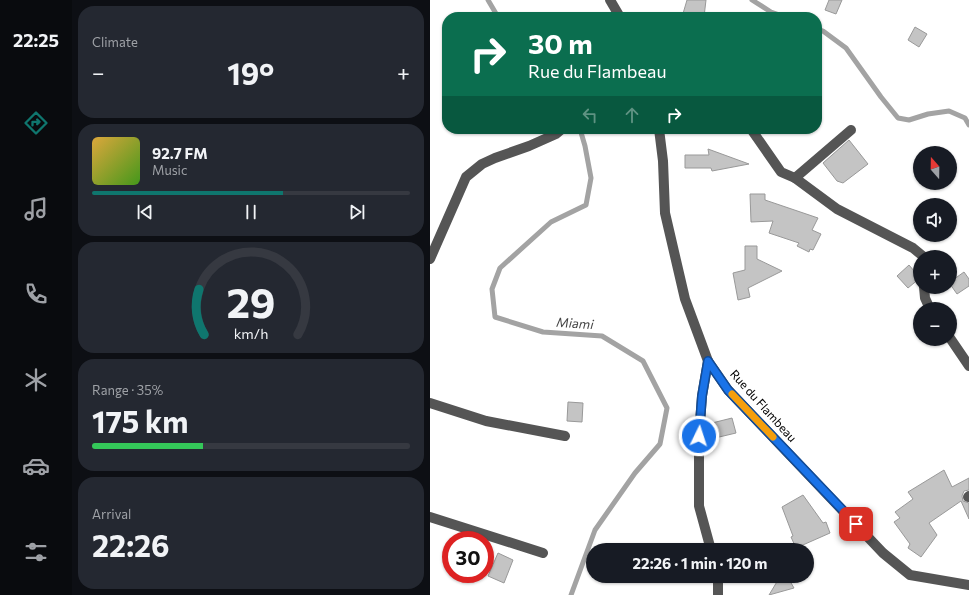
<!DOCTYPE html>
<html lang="en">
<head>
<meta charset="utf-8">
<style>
  body { margin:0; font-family:Commissioner,sans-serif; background:#242831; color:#f1f3f6; height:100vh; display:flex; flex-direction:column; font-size:15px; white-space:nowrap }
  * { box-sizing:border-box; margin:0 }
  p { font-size:13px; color:#9ea1a6 }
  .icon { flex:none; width:22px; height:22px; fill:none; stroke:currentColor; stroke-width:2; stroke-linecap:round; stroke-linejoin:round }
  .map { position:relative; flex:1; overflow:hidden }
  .drawer { display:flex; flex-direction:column; gap:6px; padding:6px; background:#0d0f14; width:358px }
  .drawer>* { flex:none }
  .banner { position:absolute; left:12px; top:12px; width:380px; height:122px; border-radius:16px; box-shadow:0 1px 3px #0004; background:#0b6e4f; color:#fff; overflow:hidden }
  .needle { width:26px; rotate:340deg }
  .tools { position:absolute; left:483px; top:146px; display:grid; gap:8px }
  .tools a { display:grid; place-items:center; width:44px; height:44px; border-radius:50%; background:#171b24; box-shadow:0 1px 3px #0004; font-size:20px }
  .speed { position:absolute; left:12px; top:531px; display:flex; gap:8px; font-size:20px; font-weight:700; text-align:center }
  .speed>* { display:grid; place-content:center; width:52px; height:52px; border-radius:50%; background:#171b24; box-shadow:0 1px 3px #0004; line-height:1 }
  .speed .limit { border:6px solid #d22; background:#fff; color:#111 }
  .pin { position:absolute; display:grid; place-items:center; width:34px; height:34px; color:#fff; margin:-17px; border-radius:8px; box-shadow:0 2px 6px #0006 }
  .me { position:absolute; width:44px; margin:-22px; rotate:4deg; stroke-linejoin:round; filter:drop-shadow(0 0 3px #0008) }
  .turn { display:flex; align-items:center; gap:14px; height:84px; padding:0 20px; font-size:18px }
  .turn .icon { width:52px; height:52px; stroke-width:2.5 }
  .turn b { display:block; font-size:28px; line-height:34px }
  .lanes { display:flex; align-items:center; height:38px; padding:0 20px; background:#0003; justify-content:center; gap:20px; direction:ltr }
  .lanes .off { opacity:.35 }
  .big { font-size:30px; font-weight:700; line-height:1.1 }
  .drawer .card { flex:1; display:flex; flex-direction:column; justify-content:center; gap:6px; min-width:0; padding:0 14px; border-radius:16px; background:#242831 }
  .drawer .dial { align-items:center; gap:0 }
  .dial svg { height:104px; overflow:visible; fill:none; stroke:#363941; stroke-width:7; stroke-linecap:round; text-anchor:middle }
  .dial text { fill:#f1f3f6; stroke:none }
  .song { display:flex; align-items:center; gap:12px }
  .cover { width:48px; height:48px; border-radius:6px; background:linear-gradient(135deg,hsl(40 70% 55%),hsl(100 70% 35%)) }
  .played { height:4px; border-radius:2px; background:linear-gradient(90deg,#0f766e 60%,#363941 60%) }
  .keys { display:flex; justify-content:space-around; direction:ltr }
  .heat { display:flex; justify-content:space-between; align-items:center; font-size:22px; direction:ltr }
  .charge { height:6px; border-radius:3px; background:linear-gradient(90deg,#34c759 35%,#363941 0) }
  .trip { position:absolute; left:156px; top:543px; width:228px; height:40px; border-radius:20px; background:#171b24; box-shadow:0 1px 3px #0004; font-weight:700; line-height:40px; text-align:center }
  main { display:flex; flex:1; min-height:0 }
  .tabs { display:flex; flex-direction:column; width:72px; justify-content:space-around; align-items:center; background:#090b0e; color:#9ea1a6 }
  .tabs .icon { width:28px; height:28px }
  .tabs .current { color:#0f766e }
  .tabs b { font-size:18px; color:#f1f3f6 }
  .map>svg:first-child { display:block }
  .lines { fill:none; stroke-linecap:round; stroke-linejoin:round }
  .stream { stroke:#a3a3a3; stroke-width:5 }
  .building { fill:#c4c4c4; stroke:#999 }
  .minor { stroke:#555; stroke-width:10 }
  .route-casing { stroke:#114b97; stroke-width:10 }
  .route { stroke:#1a73e8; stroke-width:7 }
  .slow { stroke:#f59e0b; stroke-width:7 }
  .labels { text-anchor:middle; stroke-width:3.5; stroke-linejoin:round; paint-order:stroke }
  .street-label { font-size:12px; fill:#000; stroke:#fff }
  .water-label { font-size:13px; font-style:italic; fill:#444; stroke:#fff }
</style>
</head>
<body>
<main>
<nav class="tabs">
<b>22:25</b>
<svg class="icon current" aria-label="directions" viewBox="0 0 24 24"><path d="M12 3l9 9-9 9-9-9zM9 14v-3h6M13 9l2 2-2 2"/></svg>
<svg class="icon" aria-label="music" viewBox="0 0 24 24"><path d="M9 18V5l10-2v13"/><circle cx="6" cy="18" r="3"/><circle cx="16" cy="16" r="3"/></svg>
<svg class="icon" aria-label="phone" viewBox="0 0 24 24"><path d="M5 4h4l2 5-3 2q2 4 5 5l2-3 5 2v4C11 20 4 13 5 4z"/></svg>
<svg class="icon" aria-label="climate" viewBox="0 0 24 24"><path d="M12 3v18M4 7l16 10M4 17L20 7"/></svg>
<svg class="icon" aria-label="car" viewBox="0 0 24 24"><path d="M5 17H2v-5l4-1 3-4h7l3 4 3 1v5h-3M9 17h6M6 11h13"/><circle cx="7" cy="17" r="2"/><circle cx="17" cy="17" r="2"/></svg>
<svg class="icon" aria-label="filters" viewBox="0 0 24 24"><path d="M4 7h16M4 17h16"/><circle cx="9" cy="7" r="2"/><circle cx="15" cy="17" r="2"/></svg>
</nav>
<section class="drawer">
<div class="card"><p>Climate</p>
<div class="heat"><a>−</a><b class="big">19°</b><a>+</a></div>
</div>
<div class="card">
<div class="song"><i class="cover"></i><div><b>92.7 FM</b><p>Music</p></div></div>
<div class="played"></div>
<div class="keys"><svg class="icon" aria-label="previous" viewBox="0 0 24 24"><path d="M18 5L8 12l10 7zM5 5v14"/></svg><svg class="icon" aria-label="pause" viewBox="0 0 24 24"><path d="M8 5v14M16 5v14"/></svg><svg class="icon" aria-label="next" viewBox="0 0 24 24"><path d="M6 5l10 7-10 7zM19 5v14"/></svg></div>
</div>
<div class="card dial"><svg viewBox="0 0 100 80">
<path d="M14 69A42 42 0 1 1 86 69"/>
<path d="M14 69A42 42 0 0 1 10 34" stroke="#0f766e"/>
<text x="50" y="56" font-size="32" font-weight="700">29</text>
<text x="50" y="72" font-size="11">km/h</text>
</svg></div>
<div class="card"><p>Range · 35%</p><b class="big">175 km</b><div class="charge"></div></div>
<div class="card"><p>Arrival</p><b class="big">22:26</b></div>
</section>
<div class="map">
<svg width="539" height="595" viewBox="0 0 539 595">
  <rect width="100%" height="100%" fill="#fff"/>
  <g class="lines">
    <!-- stream -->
    <g class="stream">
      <polyline points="58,0 68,17"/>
      <polyline points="322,0 341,12 355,17"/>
      <polyline points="387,29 393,31 416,48 451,97 468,118 479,120 498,114 519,111 535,118 539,125"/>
      <polyline points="141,595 165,530 205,473 230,444 237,408 213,361 172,336 113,332 65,317 62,289 70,268 121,222 156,205 161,178 155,146 150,129"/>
    </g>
  </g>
  <!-- building -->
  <g class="building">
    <polygon points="257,0 276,0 274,17 252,17"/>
    <polygon points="399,0 412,0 406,14 395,10"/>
    <polygon points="485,27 497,34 489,47 478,40"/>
    <polygon points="419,140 438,164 413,183 407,181 393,163"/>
    <polygon points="278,149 319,164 282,171 281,168 255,168 255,155 279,155"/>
    <polygon points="320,194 335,194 335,200 388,218 382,230 391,234 383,250 380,249 379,252 367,246 369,243 339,233 343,221 321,222"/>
    <polygon points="315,246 327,246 327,259 352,271 318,288 320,297 308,300 303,273 315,270"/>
    <polygon points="479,265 490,278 478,288 467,276"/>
    <polygon points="534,272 539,279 539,286 527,294 520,284 520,282"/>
    <polygon points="138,402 153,403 152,422 137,421"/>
    <polygon points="302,418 306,433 285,438 282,423"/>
    <polygon points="514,470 522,487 539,478 539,490 534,491 532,496 533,501 539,503 539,519 531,501 499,523 507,535 491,557 478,548 480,544 464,522 470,518 465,512 483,499 478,492"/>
    <polygon points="373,495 393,523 396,522 400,533 366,548 361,537 363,536 352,507"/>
    <polygon points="68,553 83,560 74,583 58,576"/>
    <polygon points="357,576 364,588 339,595 348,580"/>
  </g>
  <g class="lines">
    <!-- minor -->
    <g class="minor">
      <polyline points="180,0 190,17"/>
      <polyline points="229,129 233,161 235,213 255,299 278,361 298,390 453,553 480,575 539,585"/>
      <polyline points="321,129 351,172 365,178 407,209 483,248 494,257"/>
      <polyline points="365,178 421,130"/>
      <polyline points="0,259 36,177 52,164 65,158 99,146 126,134 132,129"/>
      <polyline points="494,287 495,298 500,309"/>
      <polyline points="520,338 539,366"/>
      <polyline points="278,361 272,396 269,436 269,506 281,550"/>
      <polyline points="0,403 56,421 135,436"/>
      <polyline points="538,497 539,496"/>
      <polyline points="0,517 113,553"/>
      <polyline points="288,576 288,595"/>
    </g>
  </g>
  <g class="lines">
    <!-- route casing -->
    <g class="route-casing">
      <polyline id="route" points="269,436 272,396 278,361 298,390 426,524"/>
    </g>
    <!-- route -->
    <use href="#route" class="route"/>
    <!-- slow -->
    <polyline class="slow" points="302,394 343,437"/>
  </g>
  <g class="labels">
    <!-- street labels -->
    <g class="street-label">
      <text transform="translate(333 406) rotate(48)" y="4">Rue du Flambeau</text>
    </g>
    <!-- water labels -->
    <g class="water-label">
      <text transform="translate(145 323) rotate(4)" y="5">Miami</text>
    </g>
  </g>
</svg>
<div class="tools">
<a><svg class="needle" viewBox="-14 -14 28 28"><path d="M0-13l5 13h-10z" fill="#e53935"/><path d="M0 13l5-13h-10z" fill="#9ea1a6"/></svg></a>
<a><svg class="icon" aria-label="sound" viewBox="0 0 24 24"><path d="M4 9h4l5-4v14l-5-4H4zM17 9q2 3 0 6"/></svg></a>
<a>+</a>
<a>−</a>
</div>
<div class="speed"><div class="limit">30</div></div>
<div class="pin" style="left:426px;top:524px;background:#d93025"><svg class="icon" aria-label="arrive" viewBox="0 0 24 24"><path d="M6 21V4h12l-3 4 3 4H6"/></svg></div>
<svg class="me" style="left:269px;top:436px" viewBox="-20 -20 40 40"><circle r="17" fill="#1a73e8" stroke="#fff" stroke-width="3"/><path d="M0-11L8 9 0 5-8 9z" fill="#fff"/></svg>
<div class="trip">22:26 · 1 min · 120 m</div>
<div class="banner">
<div class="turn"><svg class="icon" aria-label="right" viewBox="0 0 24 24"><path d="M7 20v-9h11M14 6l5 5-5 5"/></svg><div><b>30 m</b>Rue du Flambeau</div></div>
<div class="lanes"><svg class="icon off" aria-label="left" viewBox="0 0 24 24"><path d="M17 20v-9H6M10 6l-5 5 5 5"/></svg><svg class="icon off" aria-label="ahead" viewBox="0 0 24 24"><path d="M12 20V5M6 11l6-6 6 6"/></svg><svg class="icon" aria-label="right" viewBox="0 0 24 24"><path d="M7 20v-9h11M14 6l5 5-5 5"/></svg></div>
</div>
</div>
</main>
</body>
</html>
